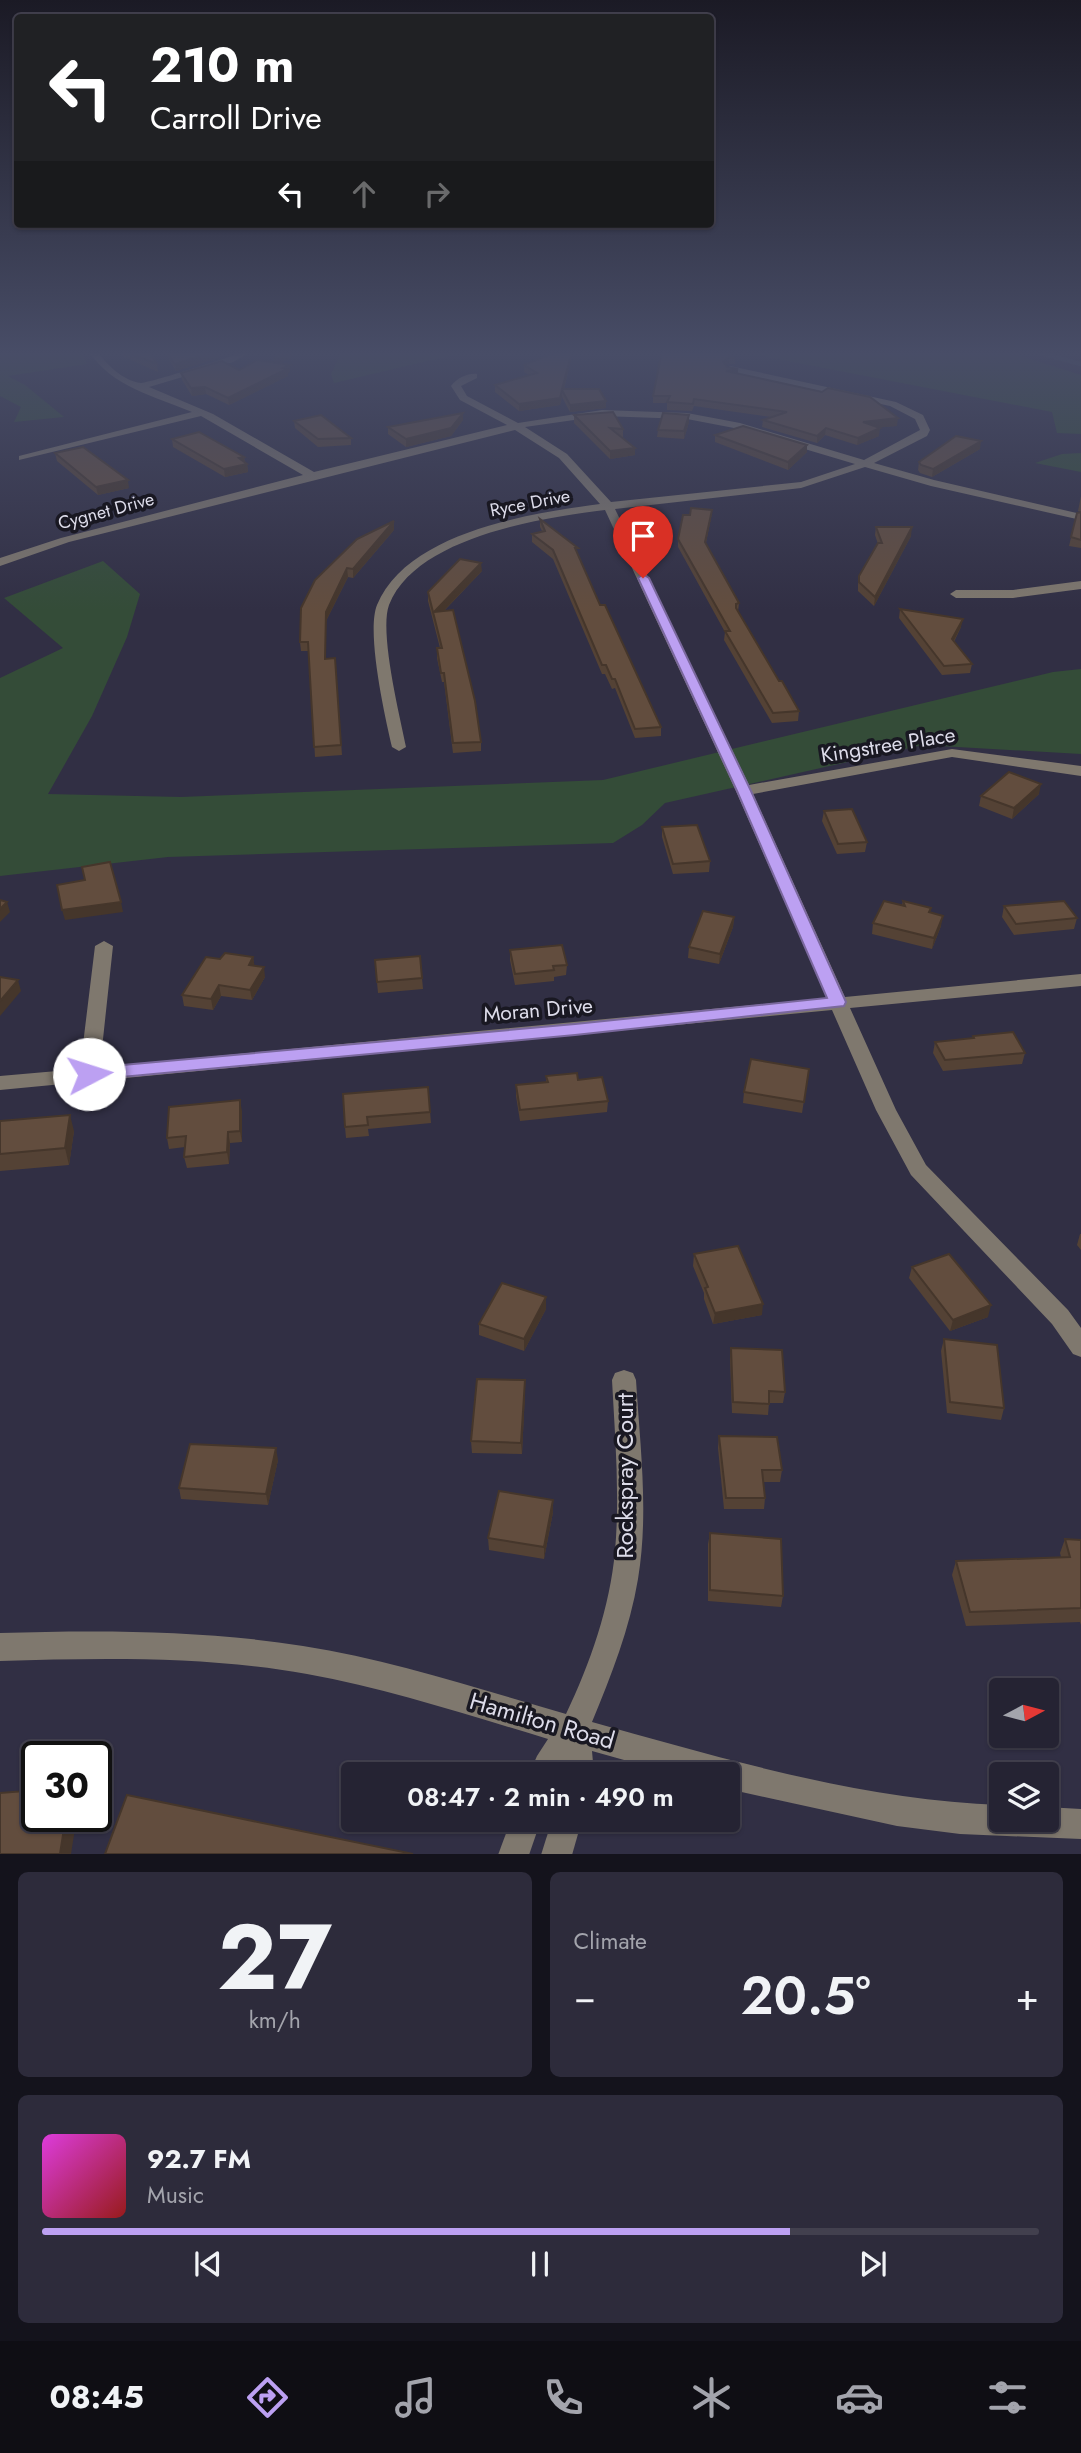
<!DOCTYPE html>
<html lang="en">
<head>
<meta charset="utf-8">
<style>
  body { margin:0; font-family:Jost,sans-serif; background:#2d2b3b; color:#f1f3f6; height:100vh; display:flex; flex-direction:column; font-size:26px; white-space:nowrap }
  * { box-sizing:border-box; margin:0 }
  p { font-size:23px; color:#a3a4ac }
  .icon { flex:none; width:38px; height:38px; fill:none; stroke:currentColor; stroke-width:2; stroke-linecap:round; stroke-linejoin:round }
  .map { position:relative; height:1854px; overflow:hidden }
  .panel { display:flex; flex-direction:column; gap:18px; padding:18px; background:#14131c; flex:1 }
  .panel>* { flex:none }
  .hud { position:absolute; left:14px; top:14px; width:700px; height:214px; border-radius:7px; box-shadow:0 2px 5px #0004,0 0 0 2px #42404e; background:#202124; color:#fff; overflow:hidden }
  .needle { width:46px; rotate:83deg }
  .tools { position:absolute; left:989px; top:1678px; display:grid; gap:14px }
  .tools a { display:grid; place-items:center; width:70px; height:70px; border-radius:7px; background:#252333; box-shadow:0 2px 5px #0004,0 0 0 2px #42404e; font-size:35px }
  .speed { position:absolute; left:21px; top:1741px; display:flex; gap:14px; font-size:35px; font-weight:700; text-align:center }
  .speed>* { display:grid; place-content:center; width:91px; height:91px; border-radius:50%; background:#252333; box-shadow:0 2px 5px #0004,0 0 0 2px #42404e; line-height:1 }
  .speed .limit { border:4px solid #111; border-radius:10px; background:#fff; color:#111 }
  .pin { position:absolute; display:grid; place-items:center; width:60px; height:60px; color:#fff; margin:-72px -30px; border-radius:50% 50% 50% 0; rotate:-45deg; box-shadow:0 0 7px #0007 }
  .pin .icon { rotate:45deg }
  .me { position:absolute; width:77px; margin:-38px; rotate:85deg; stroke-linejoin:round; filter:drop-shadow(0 0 5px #0008) }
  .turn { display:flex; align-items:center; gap:24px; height:147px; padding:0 21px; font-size:32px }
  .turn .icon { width:91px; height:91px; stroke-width:2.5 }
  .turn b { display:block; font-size:49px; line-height:60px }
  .lanes { display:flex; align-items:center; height:66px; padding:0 21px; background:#0003; justify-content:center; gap:35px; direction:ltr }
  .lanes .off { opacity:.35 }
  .big { font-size:52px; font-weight:600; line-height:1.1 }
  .panel .tile { flex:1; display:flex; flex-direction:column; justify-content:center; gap:10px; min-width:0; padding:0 24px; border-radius:10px; background:#2d2b3b }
  .panel .dial { align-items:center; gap:0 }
  .dial b { font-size:91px; line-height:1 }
  .song { display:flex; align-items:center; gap:21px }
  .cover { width:84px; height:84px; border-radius:10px; background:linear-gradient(135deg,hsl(300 70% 55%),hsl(0 70% 35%)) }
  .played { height:7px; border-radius:4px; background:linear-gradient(90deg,#bca0f2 75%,#42404e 75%) }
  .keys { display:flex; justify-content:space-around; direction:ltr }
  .heat { display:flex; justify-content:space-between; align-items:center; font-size:38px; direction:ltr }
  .panel .tiles { flex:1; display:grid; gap:18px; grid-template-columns:1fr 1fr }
  .tile:last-child { grid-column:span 2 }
  .trip { position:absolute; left:341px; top:1762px; width:399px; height:70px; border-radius:7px; background:#252333; box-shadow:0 2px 5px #0004,0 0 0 2px #42404e; font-weight:600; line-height:70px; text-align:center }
  .menu { display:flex; height:112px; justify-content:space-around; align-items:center; background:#0f0e14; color:#a3a4ac }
  .menu .icon { width:49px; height:49px }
  .menu .selected { color:#bca0f2 }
  .menu b { font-size:32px; color:#f1f3f6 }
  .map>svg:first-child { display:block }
  .green { fill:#344c38 }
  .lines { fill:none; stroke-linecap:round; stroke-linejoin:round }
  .stream { stroke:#435864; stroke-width:4.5 }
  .minor { fill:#7f786e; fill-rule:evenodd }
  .wall { fill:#544235 }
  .shaded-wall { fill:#45362b }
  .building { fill:#624d3e; stroke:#45362b; stroke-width:2 }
  .route { fill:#bca0f2; stroke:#7a689d; stroke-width:2 }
  .labels { text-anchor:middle; stroke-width:7; stroke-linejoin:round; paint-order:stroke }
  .far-street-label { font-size:18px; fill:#dddcea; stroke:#191822 }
  .street-label { font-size:21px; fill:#dddcea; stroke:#191822 }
  .near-street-label { font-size:24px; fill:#dddcea; stroke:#191822 }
</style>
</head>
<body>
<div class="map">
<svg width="1081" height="1855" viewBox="0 0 1081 1855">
  <rect width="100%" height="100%" fill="#312f44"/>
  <!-- green -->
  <g class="green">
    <polygon points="0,351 81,352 87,364 8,376 25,385 64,417 14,422 21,407 0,396"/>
    <polygon points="342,351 470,351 334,383 331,374"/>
    <polygon points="736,351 1005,351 1081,375 1081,434 1057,433 1052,412"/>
    <polygon points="1081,453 1081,472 1035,463 1062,454"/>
    <polygon points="103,561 140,594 127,637 92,716 48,794 181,797 603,780 1053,672 1081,669 1081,754 923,745 665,803 642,825 613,843 168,857 0,876 0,678 63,648 4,598"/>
  </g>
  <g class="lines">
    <!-- stream -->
    <polyline class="stream" points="1033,351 1081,364"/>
    <!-- minor -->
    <g class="minor">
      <path d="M89 351H97C106 364 123 381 141 383 148 383 215 362 226 358 236 355 241 351 252 351L233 362 149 387 213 414 314 472 507 425 460 400 451 386C457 378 468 373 477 374V378L461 386 467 396 518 423 602 410 687 413 740 423 864 460 920 430 915 419 890 406 727 371 725 369 730 366 896 402 923 415 930 430 927 436 874 463 934 480 1081 514V520L931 486 865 467 801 488 615 509 749 785 952 749 1081 766V776L952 757 753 794 845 997 1081 974V986L850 1008 896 1110 926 1165 1068 1310 1081 1328V1357L1073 1354 1052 1324 911 1175 876 1110 832 1010 0 1090V1076L80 1069 95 946 104 941 113 946 100 1067 827 998 736 791 605 510C541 518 416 537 389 605 379 632 400 717 406 747L399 751 392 747C385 717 366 632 377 605 407 532 531 513 600 504L559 458 515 430 69 542 0 566V558L61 538 303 475 201 416 19 460V456L192 412C156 397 110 386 89 351ZM602 416 687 419 734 428 855 464 801 482 611 502 567 454 525 427Z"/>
      <polygon points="1081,581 1081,589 1013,598 956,598 950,594 956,590 1013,590"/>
      <path d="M624 1370 633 1373 636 1380C640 1446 649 1513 638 1579 630 1628 611 1676 592 1722 725 1759 862 1800 1001 1805V1820H1046V1807L1081 1809V1839L960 1834 897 1826 728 1789V1774H674L592 1751 594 1774H564L563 1768 559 1774H529L537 1756 548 1739C468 1715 389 1689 307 1674 207 1656 102 1658 0 1661V1633C101 1630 203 1630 303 1646 392 1660 479 1689 566 1714 590 1664 610 1607 615 1551 620 1494 615 1437 612 1380L615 1373Z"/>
      <polygon points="511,1820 541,1820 529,1855 498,1855"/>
      <polygon points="552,1820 582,1820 572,1855 541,1855"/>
    </g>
  </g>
  <!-- wall -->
  <g class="wall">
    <polygon points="121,351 149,351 157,364 158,372 122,356"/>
    <polygon points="175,351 222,351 218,358 176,371 169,360 168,354"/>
    <polygon points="280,351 301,351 281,363 290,372 288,373 288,376 229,405 206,394 192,396 182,380 181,373 239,370 274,362"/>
    <polygon points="573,351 564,389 606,401 606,408 570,412 562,397 560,405 519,411 495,392 495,385 529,375 524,372 524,365"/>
    <polygon points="662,351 735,358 735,364 729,364 726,366 738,374 897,426 878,427 879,436 857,445 825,435 817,443 762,427 763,420 771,417 694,406 692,411 667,410 667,403 653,403 653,396"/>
    <polygon points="463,413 463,420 451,436 406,447 388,434 388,427"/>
    <polygon points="574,415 623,429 623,437 621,437 635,455 610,459 574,423"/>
    <polygon points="689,415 689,422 684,439 657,437 658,430"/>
    <polygon points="294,421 351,438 351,445 318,447 295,428"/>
    <polygon points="715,435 807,445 807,452 788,470 715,442"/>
    <polygon points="172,439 244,457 245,463 247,464 248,472 225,477 173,447"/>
    <polygon points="980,449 932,477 920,473 918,470 919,462"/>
    <polygon points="55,453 129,488 98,495 57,461"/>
    <polygon points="1081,496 1081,512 1078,511"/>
    <polygon points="712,510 711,518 706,543 739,603 738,612 779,681 799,711 798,721 772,723 724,640 725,632 678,547 678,539"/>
    <polygon points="1081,512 1081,548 1069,546 1077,513"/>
    <polygon points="540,519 578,555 600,605 661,727 661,736 635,738 615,688 612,689 605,674 602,674 553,559 532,542 532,534 542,531 540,527"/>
    <polygon points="876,527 911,536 874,606 858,591 858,585 859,576 878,544 875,535"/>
    <polygon points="394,530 353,578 348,577 326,621 326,659 335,658 342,755 315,757 309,651 301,651 300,642 315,580"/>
    <polygon points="482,571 444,611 481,742 481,751 453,753 444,682 442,682 437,658 437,648 440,648 428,601 428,592"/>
    <polygon points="900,609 961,627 954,642 972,664 970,673 942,675 899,618"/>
    <polygon points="1039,794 1012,819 979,806 981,796"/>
    <polygon points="824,811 867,842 865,852 837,854 822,821"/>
    <polygon points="662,827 710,861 709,872 673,874 662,837"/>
    <polygon points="903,901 931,908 930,912 941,926 932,949 872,934 873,923 902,905"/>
    <polygon points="1004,906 1077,918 1074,929 1014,935 1002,917"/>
    <polygon points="734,917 733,927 719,964 688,958 689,947"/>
    <polygon points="510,950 567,965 566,975 554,977 554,981 515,985 510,960"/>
    <polygon points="253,957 254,965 265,977 252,1000 221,996 213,1010 184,1006 182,995 220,959"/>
    <polygon points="375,960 422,978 423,989 378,993"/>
    <polygon points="973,1036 1025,1053 1022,1064 943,1071 933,1053 935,1042 972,1038"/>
    <polygon points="809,1069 802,1113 743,1103 744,1092"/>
    <polygon points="546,1076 608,1101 607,1112 520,1121 516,1096 516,1085 546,1082"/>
    <polygon points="428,1087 431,1123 368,1129 369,1136 346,1138 345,1127"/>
    <polygon points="242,1111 242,1142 230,1143 229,1164 187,1168 184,1157 185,1147 169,1149 167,1138"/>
    <polygon points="0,1121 74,1131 69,1165 0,1171"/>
    <polygon points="1080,1234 1081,1234 1081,1250 1077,1245"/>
    <polygon points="694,1254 762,1315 713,1324 704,1299 704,1293 693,1266"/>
    <polygon points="912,1267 988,1317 950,1331 909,1278"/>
    <polygon points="546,1309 524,1351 479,1335 479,1324"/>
    <polygon points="944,1339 1004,1408 1001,1420 947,1413 941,1351"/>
    <polygon points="731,1348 785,1392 783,1403 769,1403 768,1415 732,1413 730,1359"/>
    <polygon points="525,1392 522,1454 472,1453 471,1441"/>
    <polygon points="719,1436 782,1470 780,1482 763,1482 765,1498 764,1509 724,1509 718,1448"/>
    <polygon points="278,1460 268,1505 181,1499 179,1488"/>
    <polygon points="553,1512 544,1559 489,1550 488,1538"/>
    <polygon points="710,1533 783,1596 781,1607 708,1601 708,1544"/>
    <polygon points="1065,1539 1081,1540 1081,1625 1080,1622 966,1626 952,1575 956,1561 1061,1557 1060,1553"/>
  </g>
  <!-- shaded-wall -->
  <g class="shaded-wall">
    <polygon points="217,351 222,351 218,358 176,371 175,364"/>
    <polygon points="290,351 301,351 275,367 274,360"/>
    <polygon points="572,351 573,351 563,392 562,391"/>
    <polygon points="729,357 729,364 722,369 723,362"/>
    <polygon points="290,365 290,372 288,373 288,376 229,405 228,398"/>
    <polygon points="738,369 738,376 726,371"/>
    <polygon points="205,387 206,394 192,396 191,388"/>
    <polygon points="562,390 562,397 560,405 519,411 519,404"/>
    <polygon points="606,401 606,408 570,412 570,405"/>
    <polygon points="463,413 463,420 451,436 406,447 406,439"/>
    <polygon points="689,415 689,422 684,439 684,431"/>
    <polygon points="898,418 897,426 862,429 863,422"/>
    <polygon points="826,428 825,435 817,443 817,436"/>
    <polygon points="880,428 879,436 857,445 858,438"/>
    <polygon points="981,441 980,449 932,477 933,469"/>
    <polygon points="807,445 807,452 788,470 788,462"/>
    <polygon points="635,448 635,455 610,459 610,451"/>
    <polygon points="244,457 245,465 247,464 248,472 225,477 224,469 239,458"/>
    <polygon points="128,480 129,488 98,495 96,487"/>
    <polygon points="712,510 711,518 704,550 705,542"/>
    <polygon points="394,521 394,530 353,578 353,569"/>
    <polygon points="912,527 911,536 874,606 875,597"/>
    <polygon points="481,563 482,571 434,621 434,612"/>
    <polygon points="347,568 348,577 326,621 326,668 326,612"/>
    <polygon points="963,619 961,627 950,648 952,639"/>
    <polygon points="1041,784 1039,794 1012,819 1014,808"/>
    <polygon points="7,902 10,912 0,922 0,909"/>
    <polygon points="121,902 123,912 65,920 62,910"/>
    <polygon points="943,916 941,926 932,949 934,938"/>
    <polygon points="734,917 733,927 719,964 720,954"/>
    <polygon points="253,957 255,968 249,965"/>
    <polygon points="264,967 265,977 252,1000 250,990"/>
    <polygon points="18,980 21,991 0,1016 0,1001"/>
    <polygon points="219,985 221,996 213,1010 211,999"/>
    <polygon points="240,1100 242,1111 242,1142 240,1131"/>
    <polygon points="70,1115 74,1131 69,1165 65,1148"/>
    <polygon points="228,1132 230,1143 229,1164 227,1152"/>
    <polygon points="546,1297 546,1309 524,1351 524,1339"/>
    <polygon points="763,1304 762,1315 713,1324 715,1313"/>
    <polygon points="991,1305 988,1317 950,1331 953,1320"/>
    <polygon points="525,1380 525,1392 522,1454 521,1443"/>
    <polygon points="276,1448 278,1460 268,1505 266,1494"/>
    <polygon points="553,1500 553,1512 544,1559 544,1547"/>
    <polygon points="66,1816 77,1816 71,1854 60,1854"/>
  </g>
  <!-- building -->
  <g class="building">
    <polygon points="124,351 149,351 157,364"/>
    <polygon points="175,351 217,351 175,364 168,354"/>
    <polygon points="280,351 290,351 274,360"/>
    <polygon points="559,351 572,351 562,389 599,389 606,401 570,405 562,390 560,398 519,404 495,385 537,373 524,365"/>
    <polygon points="662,351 724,351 735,358 729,357 723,362 727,367 738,369 726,371 822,392 828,388 870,397 898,418 863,422 880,428 858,438 826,428 817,436 763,420 787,412 694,399 693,404 667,402 670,396 653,396"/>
    <polygon points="257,360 290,365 283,368 287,369 228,398 205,387 191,388 181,373 222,361 239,370"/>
    <polygon points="613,412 623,429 610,428 635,448 610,451 574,415"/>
    <polygon points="463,413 451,428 406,439 388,427"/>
    <polygon points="663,413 689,415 684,431 658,430"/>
    <polygon points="321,415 351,438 318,439 294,421"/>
    <polygon points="743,426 807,445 788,462 715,435"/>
    <polygon points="199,432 244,457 239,458 247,464 224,469 172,439"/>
    <polygon points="956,436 981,441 933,469 921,465 919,462"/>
    <polygon points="83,447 128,480 96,487 55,453"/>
    <polygon points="691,508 712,510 705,542 739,603 736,604 736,608 779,681 782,681 799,711 773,713 725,631 730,631 678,539 683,515 690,515"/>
    <polygon points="1081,512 1081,540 1071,537 1077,513"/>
    <polygon points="540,519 578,548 575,548 600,605 605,605 661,727 635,729 615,679 612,679 606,665 602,665 553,550 532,534 545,531"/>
    <polygon points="394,521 353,569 347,568 326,612 325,659 335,658 341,745 314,747 308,642 300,642 301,608 315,580 357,539"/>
    <polygon points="876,527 912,527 875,597 859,582 859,576 878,543 882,543"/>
    <polygon points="460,559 481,563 434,612 453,610 475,701 481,742 453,743 444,673 441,673 437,648 442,648 428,592"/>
    <polygon points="900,609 963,619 952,639 972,664 944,666"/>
    <polygon points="1009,772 1041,784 1014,808 981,796"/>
    <polygon points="852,809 867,842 838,844 824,811"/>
    <polygon points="697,825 710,861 673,864 662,827"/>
    <polygon points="110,862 121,902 62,910 57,885 85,880 82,867"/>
    <polygon points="0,900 7,902 0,909"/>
    <polygon points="884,901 905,906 903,901 931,908 929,912 943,916 934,938 873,923"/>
    <polygon points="1064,901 1077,918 1016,924 1004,906"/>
    <polygon points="703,911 734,917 720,954 689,947"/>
    <polygon points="562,945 567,965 553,966 554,970 515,974 510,950"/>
    <polygon points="225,953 253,957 249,965 264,967 250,990 219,985 211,999 182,995 206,957 220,959"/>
    <polygon points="420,956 422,978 377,982 375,960"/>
    <polygon points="0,977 18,980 0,1001"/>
    <polygon points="1013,1032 1025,1053 945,1060 935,1042 974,1038 973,1036"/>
    <polygon points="751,1059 809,1069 804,1102 744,1092"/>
    <polygon points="577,1073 578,1080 602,1077 608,1101 520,1110 516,1085 548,1082 546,1076"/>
    <polygon points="428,1087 430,1112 367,1117 368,1125 345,1127 343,1094"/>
    <polygon points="240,1100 240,1131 228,1132 227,1152 184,1157 186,1136 167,1138 169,1107"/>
    <polygon points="70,1115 65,1148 0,1154 0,1121"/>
    <polygon points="738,1246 763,1304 715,1313 705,1288 708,1287 694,1254"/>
    <polygon points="949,1254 991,1305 953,1320 912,1267"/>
    <polygon points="502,1283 546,1297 524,1339 479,1324"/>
    <polygon points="944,1339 997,1345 1004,1408 950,1402"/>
    <polygon points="731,1348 782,1350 785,1392 769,1391 769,1404 733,1402"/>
    <polygon points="477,1379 525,1380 521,1443 471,1441"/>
    <polygon points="719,1436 777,1437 782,1470 762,1470 765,1498 726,1498"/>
    <polygon points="190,1444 276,1448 266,1494 179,1488"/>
    <polygon points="499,1491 553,1500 544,1547 488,1538"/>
    <polygon points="710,1533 781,1539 783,1596 710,1590"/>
    <polygon points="1065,1539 1081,1540 1081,1608 970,1612 956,1561 1070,1557"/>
    <polygon points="37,1790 37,1816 66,1816 60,1854 0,1854 0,1793"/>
    <polygon points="127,1795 413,1854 105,1854"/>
  </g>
  <!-- sky -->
  <linearGradient id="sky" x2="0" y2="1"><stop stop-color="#1b1a25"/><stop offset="0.58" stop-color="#484d67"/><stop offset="1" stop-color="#484d67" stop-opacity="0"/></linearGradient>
  <rect width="1081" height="610" fill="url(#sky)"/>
  <!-- route -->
  <polygon class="route" points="643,574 649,578 751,791 846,1002 844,1006 575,1035 89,1080 83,1078 80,1074 83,1070 89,1068 575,1024 827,998 737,791 638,578"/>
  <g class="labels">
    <!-- far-street labels -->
    <g class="far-street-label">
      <text transform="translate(530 503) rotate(-11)" y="6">Ryce Drive</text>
      <text transform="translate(106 511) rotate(-15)" y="6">Cygnet Drive</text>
    </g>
    <!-- street labels -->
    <g class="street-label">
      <text transform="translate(888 745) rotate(-9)" y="7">Kingstree Place</text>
      <text transform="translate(538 1010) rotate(-5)" y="7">Moran Drive</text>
    </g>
    <!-- near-street labels -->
    <g class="near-street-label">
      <text transform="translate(625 1476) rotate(-90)" y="8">Rockspray Court</text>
      <text transform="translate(542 1721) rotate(16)" y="8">Hamilton Road</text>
    </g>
  </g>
</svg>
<div class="tools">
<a><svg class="needle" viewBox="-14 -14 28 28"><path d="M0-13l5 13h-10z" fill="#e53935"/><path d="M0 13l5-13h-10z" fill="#a3a4ac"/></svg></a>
<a><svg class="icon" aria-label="layers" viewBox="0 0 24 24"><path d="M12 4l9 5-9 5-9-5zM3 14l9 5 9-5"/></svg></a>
</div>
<div class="speed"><div class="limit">30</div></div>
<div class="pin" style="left:643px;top:578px;background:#d93025"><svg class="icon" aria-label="arrive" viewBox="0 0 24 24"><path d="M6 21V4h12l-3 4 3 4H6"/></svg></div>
<svg class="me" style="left:89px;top:1074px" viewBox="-20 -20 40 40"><circle r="19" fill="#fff"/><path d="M0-13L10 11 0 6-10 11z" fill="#bca0f2"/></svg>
<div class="trip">08:47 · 2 min · 490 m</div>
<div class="hud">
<div class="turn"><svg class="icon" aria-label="left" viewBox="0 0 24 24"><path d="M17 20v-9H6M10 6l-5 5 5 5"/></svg><div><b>210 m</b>Carroll Drive</div></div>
<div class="lanes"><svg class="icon" aria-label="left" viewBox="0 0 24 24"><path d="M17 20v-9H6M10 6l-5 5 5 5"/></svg><svg class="icon off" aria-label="ahead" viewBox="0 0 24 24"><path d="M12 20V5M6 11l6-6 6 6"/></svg><svg class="icon off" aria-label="right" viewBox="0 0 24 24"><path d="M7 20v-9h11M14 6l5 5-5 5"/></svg></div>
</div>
</div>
<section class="panel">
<div class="tiles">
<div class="tile dial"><b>27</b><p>km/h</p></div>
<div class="tile"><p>Climate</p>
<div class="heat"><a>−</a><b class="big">20.5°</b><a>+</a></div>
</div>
<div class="tile">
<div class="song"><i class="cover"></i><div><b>92.7 FM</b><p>Music</p></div></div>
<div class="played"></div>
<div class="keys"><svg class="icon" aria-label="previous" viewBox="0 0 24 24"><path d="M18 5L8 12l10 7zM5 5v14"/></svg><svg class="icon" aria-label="pause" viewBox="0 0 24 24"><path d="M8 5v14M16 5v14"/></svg><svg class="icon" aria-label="next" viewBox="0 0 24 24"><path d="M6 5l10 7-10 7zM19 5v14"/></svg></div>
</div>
</div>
</section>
<nav class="menu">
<b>08:45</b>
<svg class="icon selected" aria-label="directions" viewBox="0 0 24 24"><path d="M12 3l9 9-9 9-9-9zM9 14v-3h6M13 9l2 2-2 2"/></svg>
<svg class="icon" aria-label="music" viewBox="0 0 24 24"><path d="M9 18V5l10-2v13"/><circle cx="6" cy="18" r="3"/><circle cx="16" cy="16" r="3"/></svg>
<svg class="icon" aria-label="phone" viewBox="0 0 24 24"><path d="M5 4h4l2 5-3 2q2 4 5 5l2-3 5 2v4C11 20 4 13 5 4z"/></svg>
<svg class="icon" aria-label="climate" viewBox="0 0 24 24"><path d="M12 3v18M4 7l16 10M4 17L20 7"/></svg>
<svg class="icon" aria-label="car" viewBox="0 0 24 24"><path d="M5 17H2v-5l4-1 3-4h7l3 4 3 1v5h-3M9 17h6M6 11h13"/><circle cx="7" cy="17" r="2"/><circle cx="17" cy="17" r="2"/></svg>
<svg class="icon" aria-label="filters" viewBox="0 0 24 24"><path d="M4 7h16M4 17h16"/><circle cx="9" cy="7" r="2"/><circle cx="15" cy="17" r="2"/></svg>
</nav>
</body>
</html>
